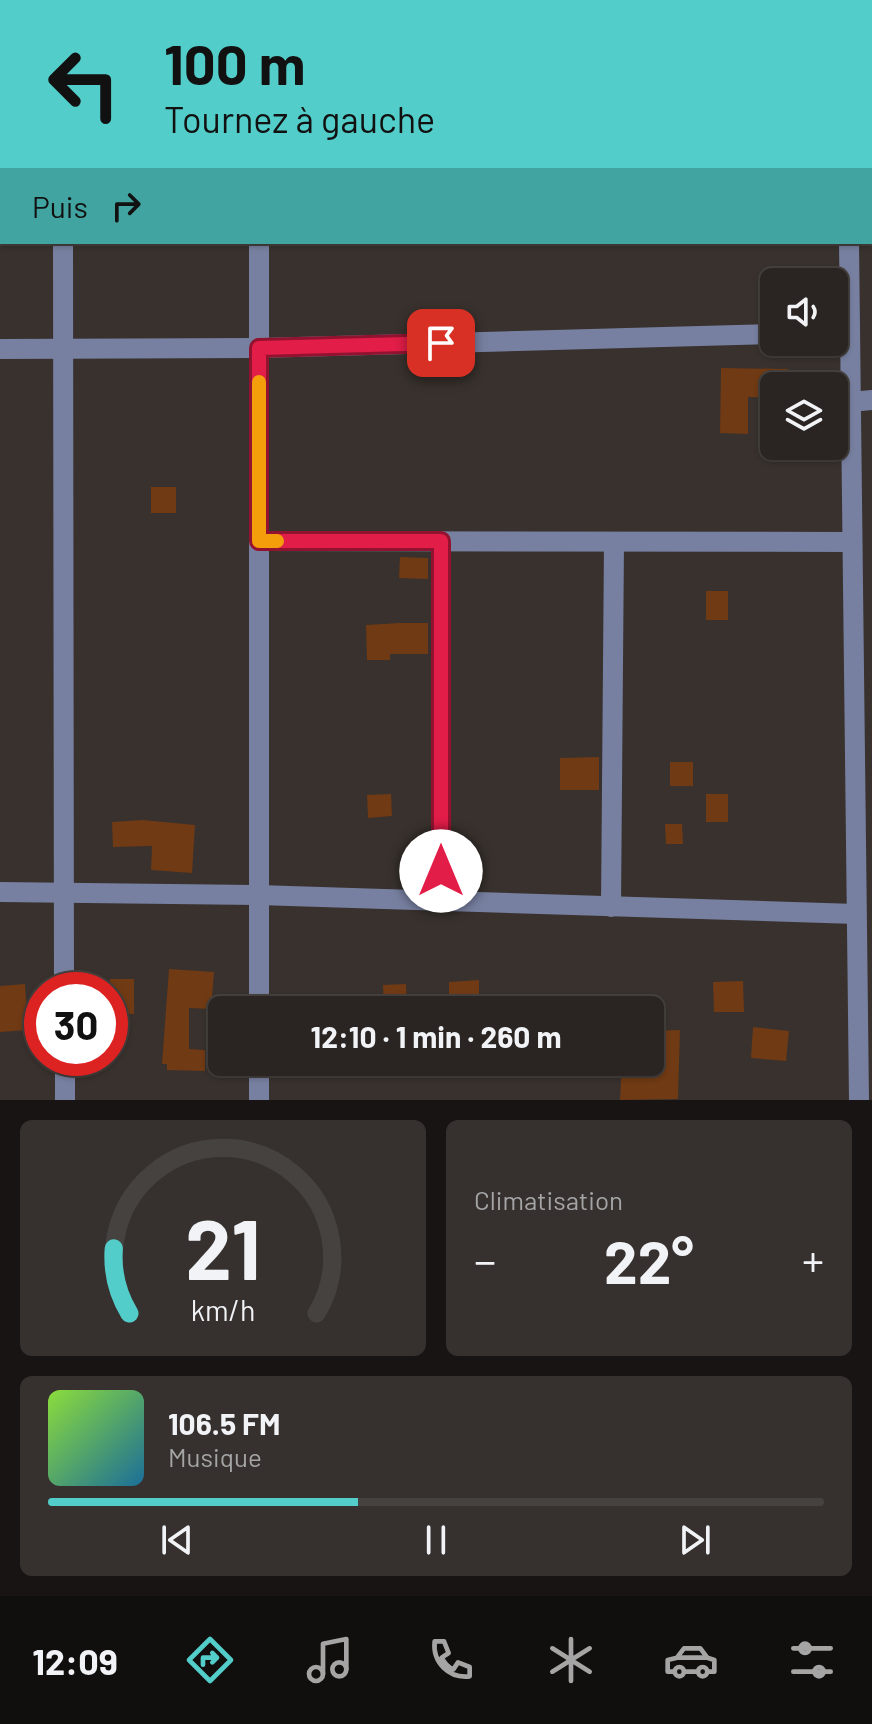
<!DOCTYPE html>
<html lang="fr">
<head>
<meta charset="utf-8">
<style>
  body { margin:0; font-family:Barlow,sans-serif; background:#36312f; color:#f1f3f6; height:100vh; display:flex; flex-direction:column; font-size:30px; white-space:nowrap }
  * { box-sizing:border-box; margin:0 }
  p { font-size:26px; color:#a5a5a5 }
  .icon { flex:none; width:44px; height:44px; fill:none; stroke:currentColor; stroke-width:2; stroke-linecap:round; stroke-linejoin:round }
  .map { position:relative; height:1100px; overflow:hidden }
  .panel { display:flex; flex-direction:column; gap:20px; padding:20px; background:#171413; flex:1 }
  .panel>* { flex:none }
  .guide { position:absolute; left:0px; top:0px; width:872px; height:244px; box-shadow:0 2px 6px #0004,0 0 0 2px #464240; background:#53cdc9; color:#111; overflow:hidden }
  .fabs { position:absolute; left:760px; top:268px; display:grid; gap:16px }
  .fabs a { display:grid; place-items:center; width:88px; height:88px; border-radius:12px; background:#2a2522; box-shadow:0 2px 6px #0004,0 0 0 2px #464240; font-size:40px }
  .speed { position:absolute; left:24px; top:972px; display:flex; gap:16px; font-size:40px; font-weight:700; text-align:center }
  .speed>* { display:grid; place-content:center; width:104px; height:104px; border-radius:50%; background:#2a2522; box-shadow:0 2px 6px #0004,0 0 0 2px #464240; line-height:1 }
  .speed .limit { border:12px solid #d22; background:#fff; color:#111 }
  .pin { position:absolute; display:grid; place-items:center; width:68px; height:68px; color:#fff; margin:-34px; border-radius:16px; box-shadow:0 4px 12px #0006 }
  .me { position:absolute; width:88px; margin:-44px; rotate:0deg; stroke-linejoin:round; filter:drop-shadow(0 0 6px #0008) }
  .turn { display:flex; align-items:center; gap:28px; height:168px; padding:0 32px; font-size:36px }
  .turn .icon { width:104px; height:104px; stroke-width:2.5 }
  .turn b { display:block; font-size:56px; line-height:68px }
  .then { display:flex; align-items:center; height:76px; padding:0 32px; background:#0003; gap:16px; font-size:30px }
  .big { font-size:60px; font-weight:700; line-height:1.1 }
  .panel .widget { flex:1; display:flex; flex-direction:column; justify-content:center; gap:12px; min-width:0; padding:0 28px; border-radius:12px; background:#36312f }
  .panel .dial { align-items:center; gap:0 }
  .dial svg { height:208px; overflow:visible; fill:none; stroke:#464240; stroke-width:7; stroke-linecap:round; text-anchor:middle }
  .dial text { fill:#f1f3f6; stroke:none }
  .song { display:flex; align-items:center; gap:24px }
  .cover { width:96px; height:96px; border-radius:12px; background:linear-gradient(135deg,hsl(90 70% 55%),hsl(200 70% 35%)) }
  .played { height:8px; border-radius:4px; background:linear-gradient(90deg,#53cdc9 40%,#464240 40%) }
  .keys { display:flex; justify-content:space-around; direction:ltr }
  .heat { display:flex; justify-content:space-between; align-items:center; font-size:44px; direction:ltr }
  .panel .tiles { flex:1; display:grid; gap:20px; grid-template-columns:1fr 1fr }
  .widget:last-child { grid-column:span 2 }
  .trip { position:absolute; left:208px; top:996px; width:456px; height:80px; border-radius:12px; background:#2a2522; box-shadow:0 2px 6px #0004,0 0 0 2px #464240; font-weight:700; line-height:80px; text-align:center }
  .tab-bar { display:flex; height:128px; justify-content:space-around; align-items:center; background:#110f0e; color:#a5a5a5 }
  .tab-bar .icon { width:56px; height:56px }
  .tab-bar .current { color:#53cdc9 }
  .tab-bar b { font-size:36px; color:#f1f3f6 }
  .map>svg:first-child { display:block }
  .building { fill:#6f3a14 }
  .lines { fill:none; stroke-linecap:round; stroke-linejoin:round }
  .minor { stroke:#7880a1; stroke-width:20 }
  .route-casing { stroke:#92132f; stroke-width:20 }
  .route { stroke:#e11d48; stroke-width:14 }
  .slow { stroke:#f59e0b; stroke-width:14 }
</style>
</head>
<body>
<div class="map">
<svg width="872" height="1100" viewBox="0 0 872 1100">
  <rect width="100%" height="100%" fill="#38312d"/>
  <!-- building -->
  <g class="building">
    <polygon points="721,368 788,369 788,386 774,386 774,398 748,397 748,434 720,433"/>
    <rect x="151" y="487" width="25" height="26"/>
    <polygon points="400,557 428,558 428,579 399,578"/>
    <rect x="706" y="591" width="22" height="29"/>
    <polygon points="400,623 428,623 428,654 390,654 390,660 367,660 366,625"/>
    <polygon points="599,757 599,790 560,790 560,758"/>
    <rect x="670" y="762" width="23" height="24"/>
    <polygon points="391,794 392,816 368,818 367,795"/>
    <rect x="706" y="794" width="22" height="28"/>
    <polygon points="143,820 195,825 192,873 151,870 152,846 113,847 112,822"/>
    <polygon points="665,824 682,824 683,844 666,844"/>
    <polygon points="169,969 214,972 211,1009 189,1008 189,1049 205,1050 205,1071 167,1070 167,1064 162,1064"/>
    <rect x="110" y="979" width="24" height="35"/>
    <polygon points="479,980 479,1010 449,1010 449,982"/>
    <polygon points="743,981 744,1012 714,1012 713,982"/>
    <polygon points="25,984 28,1030 0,1032 0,986"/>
    <polygon points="406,984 407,1010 384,1010 383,985"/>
    <polygon points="753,1027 789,1031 786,1061 751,1058"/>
    <polygon points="680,1030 678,1099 620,1100 622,1062 650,1062 650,1031"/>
  </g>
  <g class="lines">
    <!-- minor -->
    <g class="minor">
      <polyline points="63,0 63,2"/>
      <polyline points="846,0 846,2"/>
      <polyline points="260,2 260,0"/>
      <polyline points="63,242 64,990"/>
      <polyline points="849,242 859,1100"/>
      <polyline points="0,349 259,348 774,334"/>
      <polyline points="851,402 872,400"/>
      <polyline points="259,541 852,542"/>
      <polyline points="441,541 441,901"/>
      <polyline points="0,892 258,895 856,914"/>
      <polyline points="611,907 614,542"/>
      <polyline points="259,1010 259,242"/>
      <polyline points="65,1058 65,1100"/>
      <polyline points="259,1062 259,1100"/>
    </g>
  </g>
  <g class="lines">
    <!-- route casing -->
    <g class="route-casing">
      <polyline id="route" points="441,343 259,348 259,541 441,541 441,871"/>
    </g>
    <!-- route -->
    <use href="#route" class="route"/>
    <!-- slow -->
    <polyline class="slow" points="259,382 259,541 277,541"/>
  </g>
</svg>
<div class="fabs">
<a><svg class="icon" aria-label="sound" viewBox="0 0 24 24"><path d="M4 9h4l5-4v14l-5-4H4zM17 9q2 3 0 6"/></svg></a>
<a><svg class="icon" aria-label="layers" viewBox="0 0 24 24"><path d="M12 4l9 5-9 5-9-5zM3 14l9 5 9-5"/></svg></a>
</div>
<div class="speed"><div class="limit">30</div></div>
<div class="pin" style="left:441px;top:343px;background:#d93025"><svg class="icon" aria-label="arrive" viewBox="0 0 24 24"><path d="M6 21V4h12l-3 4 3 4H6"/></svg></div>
<svg class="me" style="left:441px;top:871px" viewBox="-20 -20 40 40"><circle r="19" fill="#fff"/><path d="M0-13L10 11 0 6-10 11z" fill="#e11d48"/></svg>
<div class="trip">12:10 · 1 min · 260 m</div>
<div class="guide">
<div class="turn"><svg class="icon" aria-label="left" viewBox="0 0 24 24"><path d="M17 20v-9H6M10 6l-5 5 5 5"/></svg><div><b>100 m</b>Tournez à gauche</div></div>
<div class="then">Puis<svg class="icon" aria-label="right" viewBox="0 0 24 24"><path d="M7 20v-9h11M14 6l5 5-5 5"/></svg></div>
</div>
</div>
<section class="panel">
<div class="tiles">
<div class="widget dial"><svg viewBox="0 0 100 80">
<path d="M14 69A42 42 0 1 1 86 69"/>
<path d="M14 69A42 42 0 0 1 8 44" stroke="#53cdc9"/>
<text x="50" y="56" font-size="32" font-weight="700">21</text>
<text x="50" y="72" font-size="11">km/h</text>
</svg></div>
<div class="widget"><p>Climatisation</p>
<div class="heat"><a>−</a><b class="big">22°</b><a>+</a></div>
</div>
<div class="widget">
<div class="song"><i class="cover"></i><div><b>106.5 FM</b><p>Musique</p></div></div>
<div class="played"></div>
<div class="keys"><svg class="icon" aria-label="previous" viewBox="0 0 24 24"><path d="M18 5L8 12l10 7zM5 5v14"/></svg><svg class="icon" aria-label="pause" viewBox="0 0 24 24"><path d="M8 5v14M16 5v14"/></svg><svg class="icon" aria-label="next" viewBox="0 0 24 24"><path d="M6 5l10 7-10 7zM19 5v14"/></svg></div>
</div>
</div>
</section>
<nav class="tab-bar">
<b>12:09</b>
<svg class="icon current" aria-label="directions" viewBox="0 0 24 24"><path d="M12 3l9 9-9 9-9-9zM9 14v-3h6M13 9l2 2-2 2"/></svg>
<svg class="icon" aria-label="music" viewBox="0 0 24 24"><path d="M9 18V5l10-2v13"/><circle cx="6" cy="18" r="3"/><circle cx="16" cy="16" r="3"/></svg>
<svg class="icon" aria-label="phone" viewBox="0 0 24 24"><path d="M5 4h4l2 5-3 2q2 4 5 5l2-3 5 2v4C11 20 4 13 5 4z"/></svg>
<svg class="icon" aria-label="climate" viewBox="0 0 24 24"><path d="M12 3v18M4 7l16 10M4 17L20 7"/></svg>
<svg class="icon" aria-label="car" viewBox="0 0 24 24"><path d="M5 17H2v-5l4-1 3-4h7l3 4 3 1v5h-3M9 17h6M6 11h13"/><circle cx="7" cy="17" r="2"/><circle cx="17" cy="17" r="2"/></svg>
<svg class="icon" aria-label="filters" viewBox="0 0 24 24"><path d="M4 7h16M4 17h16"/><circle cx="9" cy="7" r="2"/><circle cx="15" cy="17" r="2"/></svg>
</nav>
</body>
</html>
